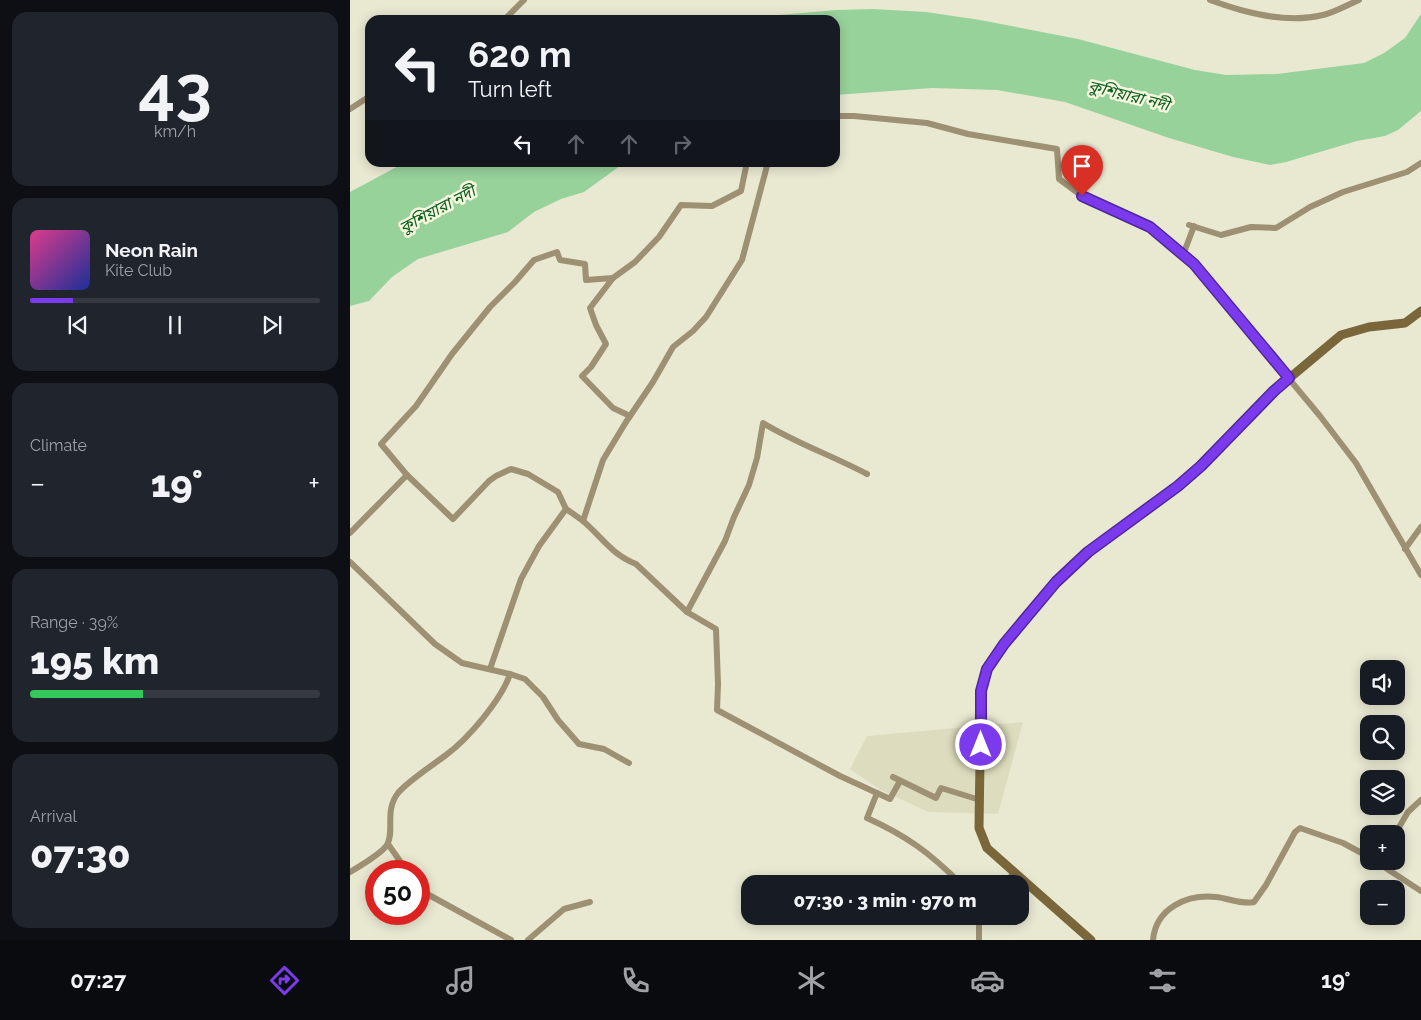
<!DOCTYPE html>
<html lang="en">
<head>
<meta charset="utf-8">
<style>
  body { margin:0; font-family:Raleway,"Noto Sans Bengali",sans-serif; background:#20242c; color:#f1f3f6; height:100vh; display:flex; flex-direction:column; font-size:19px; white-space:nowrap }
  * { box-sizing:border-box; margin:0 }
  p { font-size:16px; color:#9ea1a6 }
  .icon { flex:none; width:28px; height:28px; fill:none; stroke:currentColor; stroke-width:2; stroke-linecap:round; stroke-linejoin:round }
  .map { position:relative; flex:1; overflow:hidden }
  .panel { display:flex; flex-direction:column; gap:12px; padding:12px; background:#0d0f14; width:350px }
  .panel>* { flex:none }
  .hud { position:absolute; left:15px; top:15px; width:475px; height:152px; border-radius:15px; box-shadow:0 2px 12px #0003; background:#171b24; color:#f1f3f6; overflow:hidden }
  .fabs { position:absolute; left:1010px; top:660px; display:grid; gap:10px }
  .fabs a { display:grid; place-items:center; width:45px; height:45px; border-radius:10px; background:#171b24; box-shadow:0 2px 12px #0003; font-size:25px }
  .speed { position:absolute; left:15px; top:860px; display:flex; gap:10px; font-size:25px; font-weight:700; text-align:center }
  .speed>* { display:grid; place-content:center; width:65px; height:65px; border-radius:50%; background:#171b24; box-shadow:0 2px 12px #0003; line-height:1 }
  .speed .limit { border:8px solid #d22; background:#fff; color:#111 }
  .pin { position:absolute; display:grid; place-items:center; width:42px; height:42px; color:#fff; margin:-51px -21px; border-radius:50% 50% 50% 0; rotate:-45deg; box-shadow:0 0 5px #0007 }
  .pin .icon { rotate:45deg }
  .me { position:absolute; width:55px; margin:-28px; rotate:0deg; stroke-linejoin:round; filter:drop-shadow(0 0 4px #0008) }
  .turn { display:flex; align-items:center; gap:18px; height:105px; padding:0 20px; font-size:22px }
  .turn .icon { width:65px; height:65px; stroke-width:2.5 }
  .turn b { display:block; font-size:35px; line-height:42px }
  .lanes { display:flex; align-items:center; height:48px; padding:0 20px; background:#0003; justify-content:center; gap:25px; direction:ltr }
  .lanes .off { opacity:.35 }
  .big { font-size:38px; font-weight:800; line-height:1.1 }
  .panel .widget { flex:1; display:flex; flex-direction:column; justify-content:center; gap:8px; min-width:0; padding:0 18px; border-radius:15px; background:#20242c }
  .panel .dial { align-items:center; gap:0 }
  .dial b { font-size:65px; line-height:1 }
  .song { display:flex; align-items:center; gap:15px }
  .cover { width:60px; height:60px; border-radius:8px; background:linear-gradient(135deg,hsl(330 70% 55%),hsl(230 70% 35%)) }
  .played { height:5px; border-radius:2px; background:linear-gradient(90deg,#7c3aed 15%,#363941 15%) }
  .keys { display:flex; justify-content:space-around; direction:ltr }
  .heat { display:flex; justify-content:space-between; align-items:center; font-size:28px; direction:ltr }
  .charge { height:8px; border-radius:4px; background:linear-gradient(90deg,#34c759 39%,#363941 0) }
  .trip { position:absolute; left:391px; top:875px; width:288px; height:50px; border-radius:15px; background:#171b24; box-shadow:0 2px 12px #0003; font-weight:800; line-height:50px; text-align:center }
  .tabs { display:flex; height:80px; justify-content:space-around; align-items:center; background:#090b0e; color:#9ea1a6 }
  .tabs .icon { width:35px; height:35px }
  .tabs .selected { color:#7c3aed }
  .tabs b { font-size:22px; color:#f1f3f6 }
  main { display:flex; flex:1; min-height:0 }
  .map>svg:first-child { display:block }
  .built { fill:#dddcbe }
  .water { fill:#98d29b }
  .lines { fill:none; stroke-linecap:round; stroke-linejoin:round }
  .street { stroke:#9d9073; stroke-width:6 }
  .secondary { stroke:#79663b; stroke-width:9 }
  .route-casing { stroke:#51269a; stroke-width:12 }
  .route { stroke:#7c3aed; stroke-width:9 }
  .labels { text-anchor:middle; stroke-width:5; stroke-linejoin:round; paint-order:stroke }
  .water-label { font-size:16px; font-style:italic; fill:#0b611f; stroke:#f7f6df }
</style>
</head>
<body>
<main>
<section class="panel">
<div class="widget dial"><b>43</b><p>km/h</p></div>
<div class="widget">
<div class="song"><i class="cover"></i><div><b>Neon Rain</b><p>Kite Club</p></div></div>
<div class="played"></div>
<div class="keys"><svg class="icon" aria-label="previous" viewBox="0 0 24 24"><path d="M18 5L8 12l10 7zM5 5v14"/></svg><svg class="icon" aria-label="pause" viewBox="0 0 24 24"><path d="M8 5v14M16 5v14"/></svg><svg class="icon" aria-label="next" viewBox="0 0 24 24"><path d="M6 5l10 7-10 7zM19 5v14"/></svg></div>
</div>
<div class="widget"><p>Climate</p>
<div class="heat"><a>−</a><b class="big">19°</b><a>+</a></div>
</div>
<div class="widget"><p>Range · 39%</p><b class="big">195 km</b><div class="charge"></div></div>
<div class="widget"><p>Arrival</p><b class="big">07:30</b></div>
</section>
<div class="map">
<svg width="1071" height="940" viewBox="0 0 1071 940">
  <rect width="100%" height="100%" fill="#e9e9d2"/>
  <!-- built -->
  <polygon class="built" points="673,722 648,814 578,812 529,789 500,769 517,736"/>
  <!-- water -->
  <g class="water">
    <polygon points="523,9 576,12 630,20 728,39 845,70 876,75 927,74 1014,63 1034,53 1055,38 1071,14 1071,111 1048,130 1035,136 1007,141 936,162 920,165 883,157 819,138 715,102 647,90 582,88 485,95 485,20 373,20 486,10"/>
    <polygon points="54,163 54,162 274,163 234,192 211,199 184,212 158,232 68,259 42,277 19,301 0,306 0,192"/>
  </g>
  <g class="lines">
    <!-- street -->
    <g class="street">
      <path d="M860 0C895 13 936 24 973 15 985 12 997 5 1009 0"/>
      <polyline points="154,20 174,0"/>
      <polyline points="0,109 20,96"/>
      <polyline points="485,116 504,116 577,123 618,134 707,149 709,179 732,196 800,227 833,255"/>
      <polyline points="839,225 871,235 901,227 926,228 960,207 993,192 1057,172 1071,163"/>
      <polyline points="844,226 833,255 843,264 970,416 1006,463 1071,575"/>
      <polyline points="263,278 240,308 246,325 256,344 241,367 232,376 263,408 280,416"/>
      <polyline points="57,475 103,519 139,481 146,476 161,469 178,474 208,492 216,509"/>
      <polyline points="233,521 253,460 276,422 303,382 323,347 343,331 356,317 392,260 418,162"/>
      <polyline points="0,533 57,475 31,444 66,406 102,354 140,307 165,282 184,260 207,252 210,260 235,264 236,280 263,278 285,262 309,237 331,205 362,206 391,191 397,162"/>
      <polyline points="1055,549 1071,527"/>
      <polyline points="0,562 85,644 112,663 160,674"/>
      <polyline points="337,612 366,629 368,684 367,710 490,776 540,799 550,781"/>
      <path d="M140 669 171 579 189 546 216 509C222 513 228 517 233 521 252 537 261 554 286 564L337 612 375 541 384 517 399 485 407 458 413 423C446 443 483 456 517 474"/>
      <polyline points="543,777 586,798 591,788 630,800"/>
      <path d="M527 793 517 818C557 836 580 853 611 884"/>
      <polyline points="1045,834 1058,812 1071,800"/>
      <polyline points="38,844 57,871"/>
      <polyline points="1025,861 1071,891"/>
      <path d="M0 872C10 866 31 854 37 845 45 831 34 811 48 793 58 781 83 765 96 755 118 739 152 699 160 674L175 679 193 697 208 720 229 744 254 749 279 763"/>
      <polyline points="655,884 664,872"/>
      <polyline points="69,885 79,895 161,940"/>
      <polyline points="178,940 214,909 240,902"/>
      <polyline points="629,940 629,916"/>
      <path d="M803 940C806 908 837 894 866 897 878 898 892 905 904 902L916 885 945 832 950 828 993 843 1019 857"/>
    </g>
    <!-- secondary -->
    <polyline class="secondary" points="741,940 637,848 629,828 631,691 637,669 654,644 706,582 738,552 828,486 851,466 924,391 991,335 1019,327 1055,323 1071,311"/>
  </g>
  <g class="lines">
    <!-- route casing -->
    <g class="route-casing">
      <polyline id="route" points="631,745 631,691 637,669 654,644 706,582 738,552 828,486 851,466 924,391 939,378 844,264 800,227 732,196"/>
    </g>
    <!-- route -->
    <use href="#route" class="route"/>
  </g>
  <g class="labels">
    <!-- water labels -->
    <g class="water-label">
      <text transform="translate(779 95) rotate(14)" y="6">কুশিয়ারা নদী</text>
      <text transform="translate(87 209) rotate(-28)" y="6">কুশিয়ারা নদী</text>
    </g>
  </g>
</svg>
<div class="fabs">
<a><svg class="icon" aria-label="sound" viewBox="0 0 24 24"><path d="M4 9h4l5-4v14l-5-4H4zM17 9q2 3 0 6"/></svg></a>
<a><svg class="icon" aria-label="search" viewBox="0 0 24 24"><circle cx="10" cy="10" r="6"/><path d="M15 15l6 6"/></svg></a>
<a><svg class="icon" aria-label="layers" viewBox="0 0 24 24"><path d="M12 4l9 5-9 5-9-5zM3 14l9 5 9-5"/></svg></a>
<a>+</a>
<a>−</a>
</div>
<div class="speed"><div class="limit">50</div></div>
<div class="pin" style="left:732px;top:196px;background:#d93025"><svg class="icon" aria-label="arrive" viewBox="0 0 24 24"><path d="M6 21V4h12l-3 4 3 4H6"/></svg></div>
<svg class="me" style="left:631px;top:745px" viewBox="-20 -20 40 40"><circle r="17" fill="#7c3aed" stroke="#fff" stroke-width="3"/><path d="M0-11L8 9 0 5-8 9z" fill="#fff"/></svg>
<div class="trip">07:30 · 3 min · 970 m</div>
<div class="hud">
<div class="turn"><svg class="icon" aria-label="left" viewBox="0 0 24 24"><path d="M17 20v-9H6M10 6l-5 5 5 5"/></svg><div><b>620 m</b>Turn left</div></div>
<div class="lanes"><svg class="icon" aria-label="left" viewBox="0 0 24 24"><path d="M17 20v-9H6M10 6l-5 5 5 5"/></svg><svg class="icon off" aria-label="ahead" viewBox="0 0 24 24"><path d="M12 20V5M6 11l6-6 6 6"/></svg><svg class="icon off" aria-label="ahead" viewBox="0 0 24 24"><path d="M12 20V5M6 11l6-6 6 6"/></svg><svg class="icon off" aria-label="right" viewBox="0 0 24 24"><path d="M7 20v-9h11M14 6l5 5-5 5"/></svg></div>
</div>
</div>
</main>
<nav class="tabs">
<b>07:27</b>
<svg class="icon selected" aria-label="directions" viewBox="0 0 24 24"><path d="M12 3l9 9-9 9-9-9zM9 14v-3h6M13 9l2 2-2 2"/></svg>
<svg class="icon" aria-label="music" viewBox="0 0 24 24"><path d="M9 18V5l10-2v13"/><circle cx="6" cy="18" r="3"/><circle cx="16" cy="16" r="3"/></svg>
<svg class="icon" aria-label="phone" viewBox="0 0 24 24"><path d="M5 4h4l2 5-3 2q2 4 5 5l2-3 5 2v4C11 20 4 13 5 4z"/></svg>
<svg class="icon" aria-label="climate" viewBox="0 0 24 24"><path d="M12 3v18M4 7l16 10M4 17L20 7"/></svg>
<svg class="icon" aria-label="car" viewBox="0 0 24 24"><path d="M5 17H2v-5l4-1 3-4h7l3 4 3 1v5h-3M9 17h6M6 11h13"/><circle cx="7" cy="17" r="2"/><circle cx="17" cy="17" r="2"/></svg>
<svg class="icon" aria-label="filters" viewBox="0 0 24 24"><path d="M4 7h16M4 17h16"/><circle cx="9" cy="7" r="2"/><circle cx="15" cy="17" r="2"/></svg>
<b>19°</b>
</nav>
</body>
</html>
